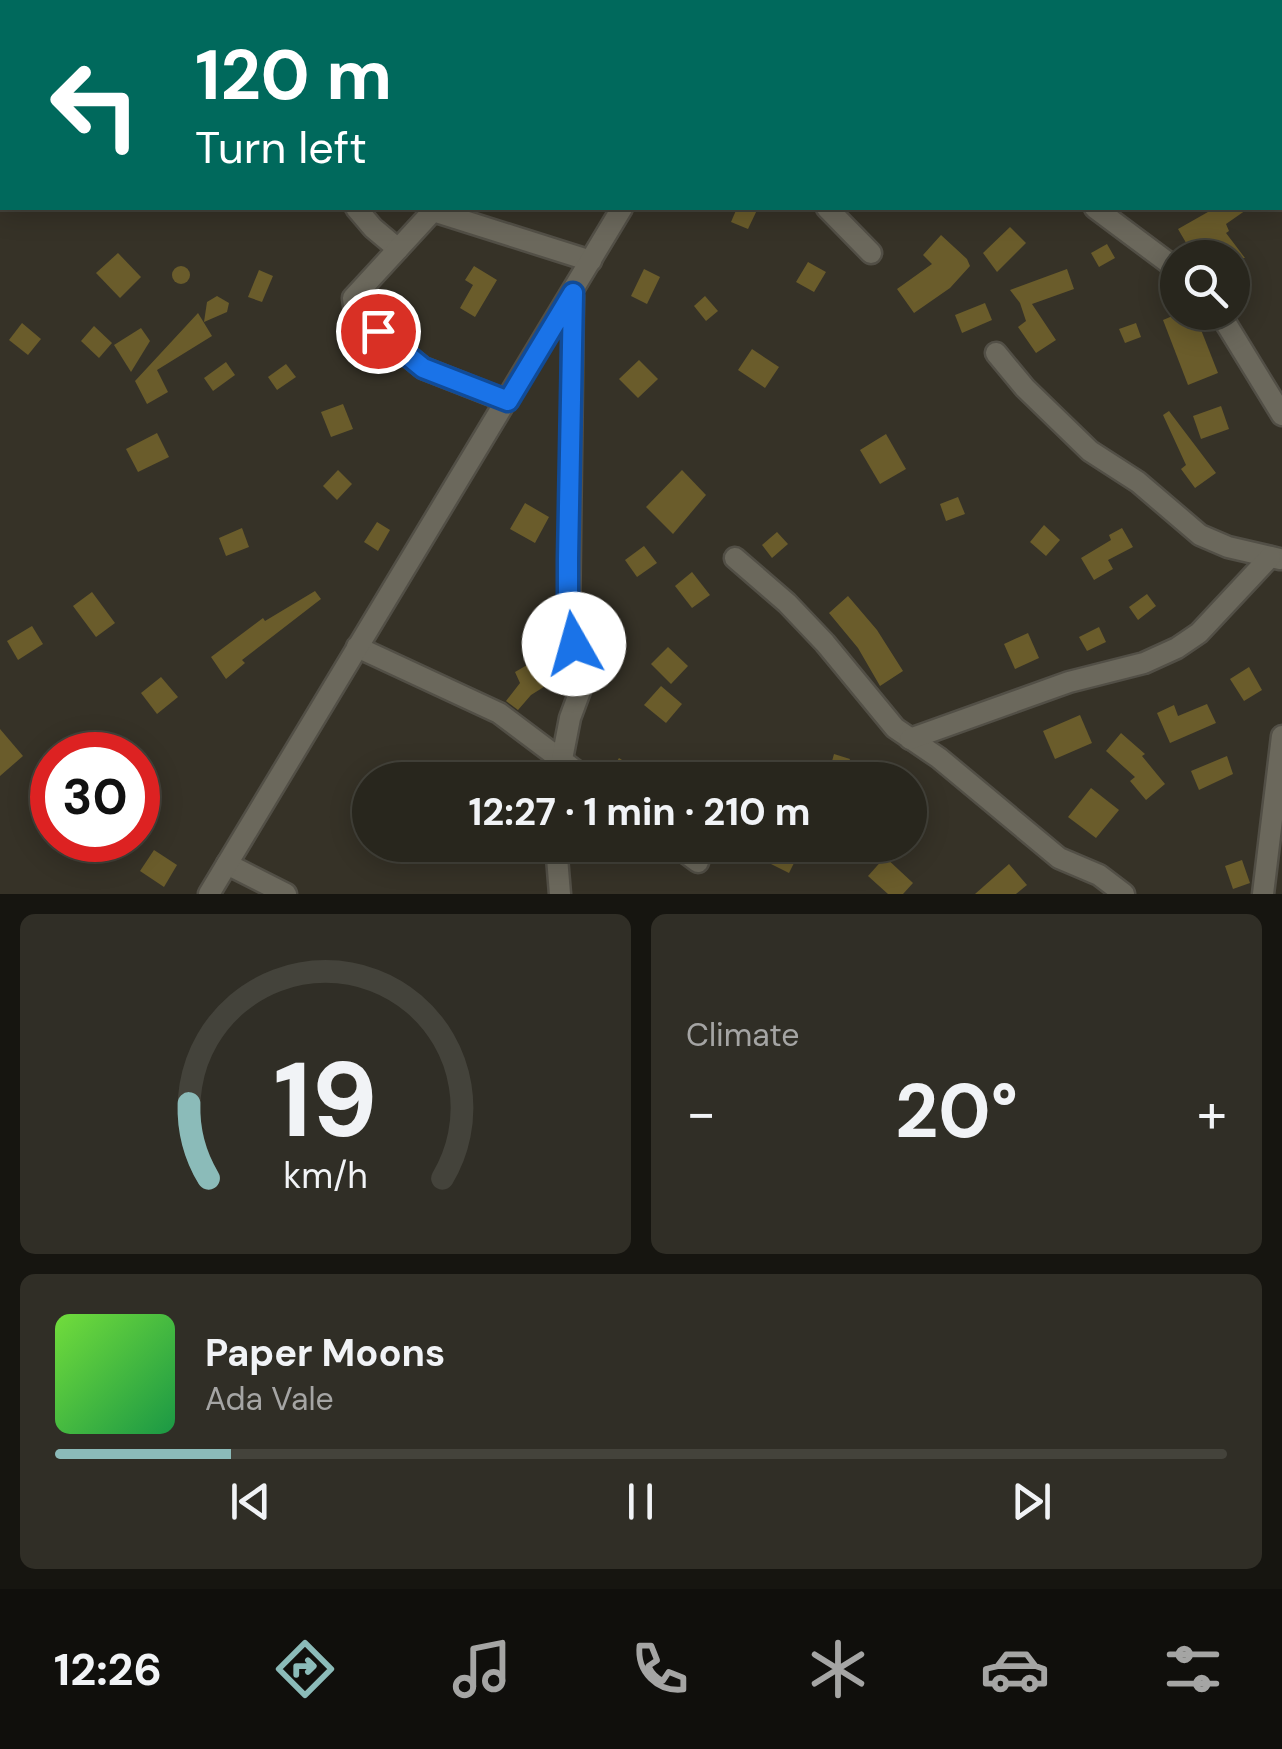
<!DOCTYPE html>
<html lang="en">
<head>
<meta charset="utf-8">
<style>
  body { margin:0; font-family:"DM Sans",sans-serif; background:#302e26; color:#f1f3f6; height:100vh; display:flex; flex-direction:column; font-size:38px; white-space:nowrap }
  * { box-sizing:border-box; margin:0 }
  p { font-size:32px; color:#a5a5a4 }
  .icon { flex:none; width:55px; height:55px; fill:none; stroke:currentColor; stroke-width:2; stroke-linecap:round; stroke-linejoin:round }
  .map { position:relative; height:894px; overflow:hidden }
  .sheet { display:flex; flex-direction:column; gap:20px; padding:20px; background:#161510; flex:1 }
  .sheet>* { flex:none }
  .banner { position:absolute; left:0px; top:0px; width:1282px; height:210px; box-shadow:0 5px 25px #0003,0 0 0 2px #44433b; background:#00695c; color:#fff; overflow:hidden }
  .controls { position:absolute; left:1160px; top:240px; display:grid; gap:20px }
  .controls a { display:grid; place-items:center; width:90px; height:90px; border-radius:50%; background:#28261d; box-shadow:0 5px 25px #0003,0 0 0 2px #44433b; font-size:50px }
  .speed { position:absolute; left:30px; top:732px; display:flex; gap:20px; font-size:50px; font-weight:700; text-align:center }
  .speed>* { display:grid; place-content:center; width:130px; height:130px; border-radius:50%; background:#28261d; box-shadow:0 5px 25px #0003,0 0 0 2px #44433b; line-height:1 }
  .speed .limit { border:15px solid #d22; background:#fff; color:#111 }
  .pin { position:absolute; display:grid; place-items:center; width:85px; height:85px; color:#fff; margin:-42px; border:5px solid #fff; border-radius:50%; box-shadow:0 2px 10px #0007 }
  .me { position:absolute; width:110px; margin:-55px; rotate:353deg; stroke-linejoin:round; filter:drop-shadow(0 0 8px #0008) }
  .turn { display:flex; align-items:center; gap:35px; height:210px; padding:0 30px; font-size:45px }
  .turn .icon { width:130px; height:130px; stroke-width:2.5 }
  .turn b { display:block; font-size:70px; line-height:85px }
  .big { font-size:75px; font-weight:700; line-height:1.1 }
  .sheet .tile { flex:1; display:flex; flex-direction:column; justify-content:center; gap:15px; min-width:0; padding:0 35px; border-radius:15px; background:#302e26 }
  .sheet .dial { align-items:center; gap:0 }
  .dial svg { height:260px; overflow:visible; fill:none; stroke:#44433b; stroke-width:7; stroke-linecap:round; text-anchor:middle }
  .dial text { fill:#f1f3f6; stroke:none }
  .song { display:flex; align-items:center; gap:30px }
  .cover { width:120px; height:120px; border-radius:15px; background:linear-gradient(135deg,hsl(100 70% 55%),hsl(140 70% 35%)) }
  .played { height:10px; border-radius:5px; background:linear-gradient(90deg,#8bbbb9 15%,#44433b 15%) }
  .keys { display:flex; justify-content:space-around; direction:ltr }
  .heat { display:flex; justify-content:space-between; align-items:center; font-size:55px; direction:ltr }
  .sheet .tiles { flex:1; display:grid; gap:20px; grid-template-columns:1fr 1fr }
  .tile:last-child { grid-column:span 2 }
  .trip { position:absolute; left:352px; top:762px; width:575px; height:100px; border-radius:50px; background:#28261d; box-shadow:0 5px 25px #0003,0 0 0 2px #44433b; font-weight:700; line-height:100px; text-align:center }
  .tab-bar { display:flex; height:160px; justify-content:space-around; align-items:center; background:#100f0c; color:#a5a5a4 }
  .tab-bar .icon { width:70px; height:70px }
  .tab-bar .on { color:#8bbbb9 }
  .tab-bar b { font-size:45px; color:#f1f3f6 }
  .map>svg:first-child { display:block }
  .building { fill:#6a5c2b }
  .lines { fill:none; stroke-linecap:round; stroke-linejoin:round }
  .minor-casing { stroke:#524f46; stroke-width:25 }
  .minor { stroke:#6b685c; stroke-width:20 }
  .route-casing { stroke:#114b97; stroke-width:25 }
  .route { stroke:#1a73e8; stroke-width:18 }
</style>
</head>
<body>
<div class="map">
<svg width="1282" height="894" viewBox="0 0 1282 894">
  <rect width="100%" height="100%" fill="#363227"/>
  <!-- building -->
  <g class="building">
    <polygon points="737,208 758,208 748,229 731,222"/>
    <polygon points="1215,208 1249,208 1226,224 1229,231 1226,233 1245,258 1218,258 1208,244 1192,253 1178,229"/>
    <polygon points="1010,227 1026,243 997,272 983,253"/>
    <polygon points="941,235 967,259 970,266 950,288 914,313 897,289 932,264 923,255"/>
    <polygon points="1107,244 1115,258 1099,267 1091,253"/>
    <polygon points="118,253 141,277 120,298 96,273"/>
    <polygon points="808,262 826,272 814,292 796,282"/>
    <polygon points="474,266 497,280 475,317 460,308 473,285 465,280"/>
    <circle cx="181" cy="275" r="9"/>
    <polygon points="644,269 660,277 647,304 631,296"/>
    <polygon points="1067,269 1074,289 1032,304 1056,340 1036,353 1018,327 1026,321 1020,303 1010,290"/>
    <polygon points="259,270 273,276 262,302 248,297"/>
    <polygon points="217,296 229,303 227,312 204,322 207,302"/>
    <polygon points="705,296 718,311 706,321 694,306"/>
    <polygon points="985,303 992,320 962,333 955,315"/>
    <polygon points="1182,312 1194,312 1218,373 1188,385 1163,320"/>
    <polygon points="198,313 212,336 157,370 168,392 147,404 135,381"/>
    <polygon points="22,323 41,339 28,355 9,340"/>
    <polygon points="1136,323 1141,337 1125,343 1119,329"/>
    <polygon points="94,326 112,343 99,358 81,341"/>
    <polygon points="141,328 150,341 131,372 114,345"/>
    <polygon points="752,349 779,367 765,388 738,370"/>
    <polygon points="639,360 658,379 638,398 619,379"/>
    <polygon points="226,362 235,375 213,391 204,378"/>
    <polygon points="286,364 296,377 277,390 268,377"/>
    <polygon points="343,404 353,429 331,437 321,412"/>
    <polygon points="1221,406 1229,429 1201,439 1193,416"/>
    <polygon points="1169,411 1216,473 1195,488 1181,469 1186,465 1163,415"/>
    <polygon points="157,433 169,457 138,472 126,449"/>
    <polygon points="886,434 906,469 880,484 860,450"/>
    <polygon points="338,470 352,484 337,500 323,486"/>
    <polygon points="682,470 706,495 673,534 646,507"/>
    <polygon points="958,497 965,514 946,521 940,504"/>
    <polygon points="525,503 549,517 535,543 510,529"/>
    <polygon points="377,522 390,530 378,551 364,542"/>
    <polygon points="1044,525 1060,540 1046,556 1030,542"/>
    <polygon points="242,528 249,547 226,556 219,538"/>
    <polygon points="1122,528 1133,547 1108,560 1113,569 1094,580 1081,558 1111,540 1109,535"/>
    <polygon points="777,532 788,544 772,558 762,545"/>
    <polygon points="644,546 657,563 637,577 625,560"/>
    <polygon points="692,572 710,595 692,608 675,586"/>
    <polygon points="315,591 321,599 242,660 245,663 226,679 211,657 263,618 265,621"/>
    <polygon points="92,592 115,623 96,637 73,606"/>
    <polygon points="1147,594 1156,606 1138,620 1129,607"/>
    <polygon points="848,596 877,630 903,671 880,686 858,648 829,613"/>
    <polygon points="32,626 43,644 18,660 7,641"/>
    <polygon points="1099,627 1106,642 1087,651 1079,637"/>
    <polygon points="1028,633 1039,658 1015,669 1004,644"/>
    <polygon points="668,647 688,666 671,684 651,664"/>
    <polygon points="534,661 547,685 531,695 518,710 506,701 520,683 515,672"/>
    <polygon points="1249,667 1262,690 1244,701 1230,679"/>
    <polygon points="161,677 178,697 157,714 141,693"/>
    <polygon points="661,686 682,704 666,723 644,705"/>
    <polygon points="1207,704 1216,723 1170,743 1157,713 1174,705 1178,716"/>
    <polygon points="1080,715 1092,743 1055,759 1043,731"/>
    <polygon points="0,729 23,756 0,776"/>
    <polygon points="1121,733 1145,754 1142,756 1165,784 1146,800 1130,781 1135,777 1106,751"/>
    <polygon points="834,754 850,759 844,780 827,780"/>
    <polygon points="1227,756 1233,774 1199,790 1191,771"/>
    <polygon points="619,758 652,780 605,780"/>
    <polygon points="1091,788 1119,810 1096,838 1068,817"/>
    <polygon points="773,845 798,855 789,873 765,861"/>
    <polygon points="154,850 177,865 164,887 140,871"/>
    <polygon points="885,857 913,883 903,894 888,894 868,876"/>
    <polygon points="1242,860 1250,883 1233,889 1225,866"/>
    <polygon points="1009,864 1027,885 1016,894 975,894"/>
  </g>
  <g class="lines">
    <!-- minor casing -->
    <g class="minor-casing">
      <g id="minor">
        <polyline points="199,0 202,2"/>
        <polyline points="867,0 870,2"/>
        <polyline points="409,2 410,0"/>
        <polyline points="741,2 743,0"/>
        <polyline points="356,208 373,228 398,249"/>
        <polyline points="827,208 871,253"/>
        <polyline points="1095,208 1178,270"/>
        <polyline points="1219,312 1282,415"/>
        <polyline points="996,353 1025,388 1090,451 1138,482 1200,535 1228,547 1280,559"/>
        <polyline points="507,401 423,368 355,313 353,298 433,211 591,261"/>
        <polyline points="735,558 787,603 825,643 895,728 939,758 1059,858 1099,875 1124,894"/>
        <polyline points="357,647 499,713 588,780"/>
        <polyline points="910,739 1069,682 1144,663 1177,648 1199,633 1270,557"/>
        <polyline points="558,780 570,718 580,691 581,667 569,618 573,297"/>
        <polyline points="556,845 560,894"/>
        <polyline points="675,845 698,862"/>
        <polyline points="227,864 286,894"/>
        <polyline points="209,894 622,208"/>
        <polyline points="1263,894 1282,736"/>
      </g>
    </g>
    <!-- minor -->
    <use href="#minor" class="minor"/>
  </g>
  <g class="lines">
    <!-- route casing -->
    <g class="route-casing">
      <polyline id="route" points="378,331 423,368 508,401 573,293 568,559 568,618 574,644"/>
    </g>
    <!-- route -->
    <use href="#route" class="route"/>
  </g>
</svg>
<div class="controls">
<a><svg class="icon" aria-label="search" viewBox="0 0 24 24"><circle cx="10" cy="10" r="6"/><path d="M15 15l6 6"/></svg></a>
</div>
<div class="speed"><div class="limit">30</div></div>
<div class="pin" style="left:378px;top:331px;background:#d93025"><svg class="icon" aria-label="arrive" viewBox="0 0 24 24"><path d="M6 21V4h12l-3 4 3 4H6"/></svg></div>
<svg class="me" style="left:574px;top:644px" viewBox="-20 -20 40 40"><circle r="19" fill="#fff"/><path d="M0-13L10 11 0 6-10 11z" fill="#1a73e8"/></svg>
<div class="trip">12:27 · 1 min · 210 m</div>
<div class="banner">
<div class="turn"><svg class="icon" aria-label="left" viewBox="0 0 24 24"><path d="M17 20v-9H6M10 6l-5 5 5 5"/></svg><div><b>120 m</b>Turn left</div></div>
</div>
</div>
<section class="sheet">
<div class="tiles">
<div class="tile dial"><svg viewBox="0 0 100 80">
<path d="M14 69A42 42 0 1 1 86 69"/>
<path d="M14 69A42 42 0 0 1 8 46" stroke="#8bbbb9"/>
<text x="50" y="56" font-size="32" font-weight="700">19</text>
<text x="50" y="72" font-size="11">km/h</text>
</svg></div>
<div class="tile"><p>Climate</p>
<div class="heat"><a>−</a><b class="big">20°</b><a>+</a></div>
</div>
<div class="tile">
<div class="song"><i class="cover"></i><div><b>Paper Moons</b><p>Ada Vale</p></div></div>
<div class="played"></div>
<div class="keys"><svg class="icon" aria-label="previous" viewBox="0 0 24 24"><path d="M18 5L8 12l10 7zM5 5v14"/></svg><svg class="icon" aria-label="pause" viewBox="0 0 24 24"><path d="M8 5v14M16 5v14"/></svg><svg class="icon" aria-label="next" viewBox="0 0 24 24"><path d="M6 5l10 7-10 7zM19 5v14"/></svg></div>
</div>
</div>
</section>
<nav class="tab-bar">
<b>12:26</b>
<svg class="icon on" aria-label="directions" viewBox="0 0 24 24"><path d="M12 3l9 9-9 9-9-9zM9 14v-3h6M13 9l2 2-2 2"/></svg>
<svg class="icon" aria-label="music" viewBox="0 0 24 24"><path d="M9 18V5l10-2v13"/><circle cx="6" cy="18" r="3"/><circle cx="16" cy="16" r="3"/></svg>
<svg class="icon" aria-label="phone" viewBox="0 0 24 24"><path d="M5 4h4l2 5-3 2q2 4 5 5l2-3 5 2v4C11 20 4 13 5 4z"/></svg>
<svg class="icon" aria-label="climate" viewBox="0 0 24 24"><path d="M12 3v18M4 7l16 10M4 17L20 7"/></svg>
<svg class="icon" aria-label="car" viewBox="0 0 24 24"><path d="M5 17H2v-5l4-1 3-4h7l3 4 3 1v5h-3M9 17h6M6 11h13"/><circle cx="7" cy="17" r="2"/><circle cx="17" cy="17" r="2"/></svg>
<svg class="icon" aria-label="filters" viewBox="0 0 24 24"><path d="M4 7h16M4 17h16"/><circle cx="9" cy="7" r="2"/><circle cx="15" cy="17" r="2"/></svg>
</nav>
</body>
</html>
